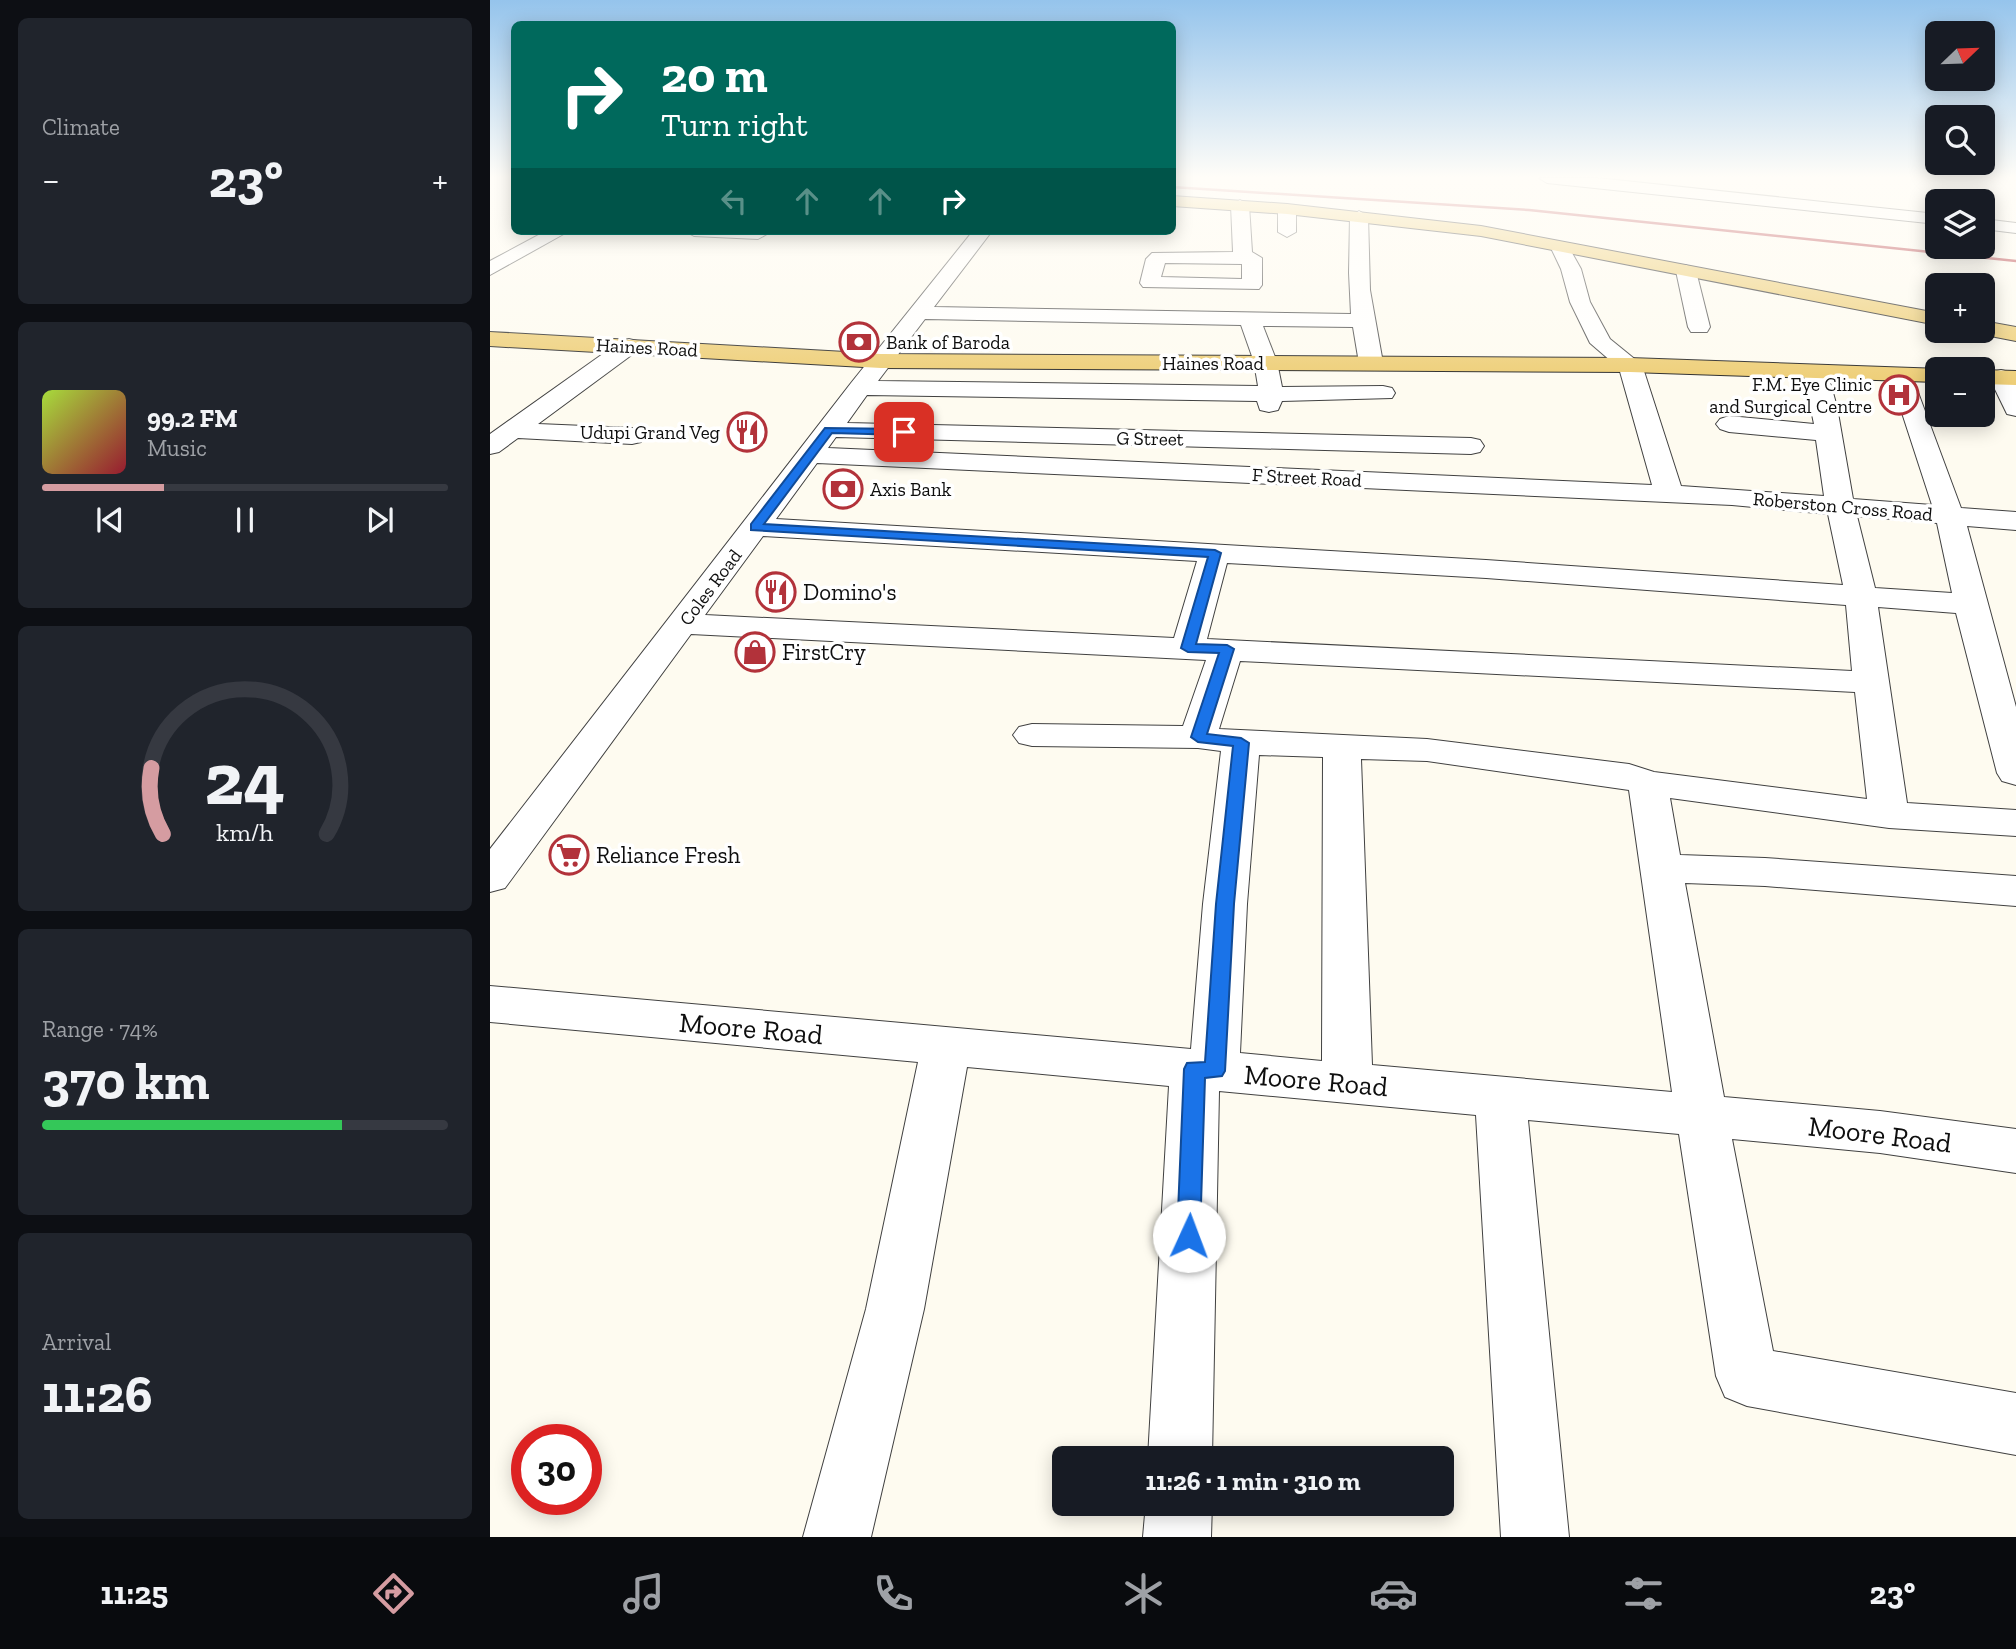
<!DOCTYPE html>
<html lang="en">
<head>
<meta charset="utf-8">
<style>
  body { margin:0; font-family:"Zilla Slab",serif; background:#20242c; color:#f1f3f6; height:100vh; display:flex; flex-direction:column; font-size:26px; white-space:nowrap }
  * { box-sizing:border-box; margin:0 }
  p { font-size:23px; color:#9ea1a6 }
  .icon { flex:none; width:38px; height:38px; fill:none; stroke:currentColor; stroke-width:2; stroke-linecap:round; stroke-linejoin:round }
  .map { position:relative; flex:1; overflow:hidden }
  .side { display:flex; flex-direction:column; gap:18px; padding:18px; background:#0d0f14; width:490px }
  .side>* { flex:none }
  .guide { position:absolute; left:21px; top:21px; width:665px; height:214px; border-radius:10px; box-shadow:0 4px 18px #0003; background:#00695c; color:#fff; overflow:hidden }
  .needle { width:46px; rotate:67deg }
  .fabs { position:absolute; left:1435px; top:21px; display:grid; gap:14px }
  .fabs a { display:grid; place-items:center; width:70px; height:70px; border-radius:10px; background:#171b24; box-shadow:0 4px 18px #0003; font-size:35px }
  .speed { position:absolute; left:21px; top:1424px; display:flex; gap:14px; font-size:35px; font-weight:700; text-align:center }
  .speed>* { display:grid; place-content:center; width:91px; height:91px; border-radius:50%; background:#171b24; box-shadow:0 4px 18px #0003; line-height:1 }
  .speed .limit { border:10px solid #d22; background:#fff; color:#111 }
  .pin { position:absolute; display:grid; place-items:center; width:60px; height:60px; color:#fff; margin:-30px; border-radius:14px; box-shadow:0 4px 10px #0006 }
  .me { position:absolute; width:77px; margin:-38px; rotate:2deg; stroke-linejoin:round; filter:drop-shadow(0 0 5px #0008) }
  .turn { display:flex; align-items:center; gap:24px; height:147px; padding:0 35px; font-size:32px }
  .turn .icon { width:91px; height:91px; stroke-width:2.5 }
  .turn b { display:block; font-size:49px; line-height:60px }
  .lanes { display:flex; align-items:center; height:66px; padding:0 35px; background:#0003; justify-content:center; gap:35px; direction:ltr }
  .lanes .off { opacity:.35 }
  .big { font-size:52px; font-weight:800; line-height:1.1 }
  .side .card { flex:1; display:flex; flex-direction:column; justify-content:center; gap:10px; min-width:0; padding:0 24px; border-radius:10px; background:#20242c }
  .side .dial { align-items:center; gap:0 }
  .dial svg { height:182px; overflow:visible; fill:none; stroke:#363941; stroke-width:7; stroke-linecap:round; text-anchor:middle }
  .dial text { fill:#f1f3f6; stroke:none }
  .song { display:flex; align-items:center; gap:21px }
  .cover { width:84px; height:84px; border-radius:10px; background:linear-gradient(135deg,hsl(80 70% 55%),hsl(350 70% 35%)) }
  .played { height:7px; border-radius:4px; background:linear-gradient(90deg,#d59ca1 30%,#363941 30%) }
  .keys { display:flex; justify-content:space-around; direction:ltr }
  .heat { display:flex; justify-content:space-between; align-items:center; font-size:38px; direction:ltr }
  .charge { height:10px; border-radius:5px; background:linear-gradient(90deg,#34c759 74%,#363941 0) }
  .trip { position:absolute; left:562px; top:1446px; width:402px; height:70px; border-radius:10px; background:#171b24; box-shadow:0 4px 18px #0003; font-weight:800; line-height:70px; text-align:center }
  .menu { display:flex; height:112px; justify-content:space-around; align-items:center; background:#090b0e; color:#9ea1a6 }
  .menu .icon { width:49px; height:49px }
  .menu .selected { color:#d59ca1 }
  .menu b { font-size:32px; color:#f1f3f6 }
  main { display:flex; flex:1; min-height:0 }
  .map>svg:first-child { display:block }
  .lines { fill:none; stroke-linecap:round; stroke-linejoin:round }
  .minor-casing { stroke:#414141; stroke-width:2 }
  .major-casing { stroke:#1f1f1f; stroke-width:2 }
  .minor { fill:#fff; fill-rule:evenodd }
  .major { fill:#edcc71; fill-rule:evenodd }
  .rail { stroke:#b2323a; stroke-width:2.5 }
  .route { fill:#1a73e8; stroke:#114b97; stroke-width:2 }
  .labels { text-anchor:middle; stroke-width:7; stroke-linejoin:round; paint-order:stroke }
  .far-poi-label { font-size:19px; fill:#0e0e0e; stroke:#fff; text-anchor:start }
  .far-street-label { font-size:19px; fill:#0e0e0e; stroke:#fff }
  .poi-label { font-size:23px; fill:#0e0e0e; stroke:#fff; text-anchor:start }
  .near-street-label { font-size:28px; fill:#0e0e0e; stroke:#fff }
</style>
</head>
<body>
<main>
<section class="side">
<div class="card"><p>Climate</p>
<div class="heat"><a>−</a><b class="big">23°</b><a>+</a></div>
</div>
<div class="card">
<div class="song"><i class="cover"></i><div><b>99.2 FM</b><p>Music</p></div></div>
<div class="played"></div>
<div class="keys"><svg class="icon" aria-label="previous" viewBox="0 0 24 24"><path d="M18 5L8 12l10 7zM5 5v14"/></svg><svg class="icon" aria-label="pause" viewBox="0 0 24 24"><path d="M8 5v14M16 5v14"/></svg><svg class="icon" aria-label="next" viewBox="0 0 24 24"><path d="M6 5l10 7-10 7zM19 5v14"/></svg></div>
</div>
<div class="card dial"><svg viewBox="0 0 100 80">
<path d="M14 69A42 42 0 1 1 86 69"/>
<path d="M14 69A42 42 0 0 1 9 40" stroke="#d59ca1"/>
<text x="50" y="56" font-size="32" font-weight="700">24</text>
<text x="50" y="72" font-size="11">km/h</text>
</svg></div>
<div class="card"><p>Range · 74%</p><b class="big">370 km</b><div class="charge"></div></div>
<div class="card"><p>Arrival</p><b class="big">11:26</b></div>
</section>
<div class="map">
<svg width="1526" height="1537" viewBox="0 0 1526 1537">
  <rect width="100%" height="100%" fill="#fefbf0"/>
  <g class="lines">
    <!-- minor casing -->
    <g class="minor-casing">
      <g id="minor">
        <polygon points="1049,178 1107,178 1447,214 1447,224 1057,183"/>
        <path d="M750 200 759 205 762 252 772 258V285L769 289 653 287 650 283 656 259 662 253 743 252 741 205ZM675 263 752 264V279L671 277Z"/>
        <polygon points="797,204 806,209 806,232 797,237 788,232 788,209"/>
        <path d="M869 211 878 216 880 290 893 363 889 368H873L869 363 863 327 773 326 787 362 792 387 893 386 902 388 905 393 902 398 792 401 788 410 779 412 770 410 767 401 377 395 357 423 981 438 990 440 994 446 990 452 981 454 346 437 338 448 1162 485 1129 368 1100 343 1080 302 1071 269 1061 248 1070 242 1077 244 1091 269 1100 302 1120 339 1152 365 1191 486 1334 496 1326 440 1239 432 1230 429 1226 424 1230 419 1239 416 1324 424 1313 371 1317 366H1333L1337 371 1347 407 1363 499 1442 505 1399 373 1403 368H1419L1471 508 1526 512V530L1477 526 1526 707V785L1512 781 1507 773 1466 613 1388 607 1417 803 1526 810V836L1399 828 1180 798 1190 855 1275 858 1526 876V906L1275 886 1195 883 1234 1097 1390 1111 1526 1129V1173L1390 1153 1242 1139 1283 1351 1526 1393V1455L1257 1406 1235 1397 1226 1376 1189 1134 1038 1120 1079 1537H1011L986 1115 729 1091 722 1458H658L679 1086 477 1067 434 1309 381 1537H313L376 1309 428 1062 0 1022V986L701 1049 713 904 731 751 708 748 542 746 529 743 523 735 529 727 542 724 693 726 716 660 201 634 15 888 0 892V849L361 383 483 231H502L444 307 861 314 859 273 860 216ZM435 319 751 325 764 362 768 386 388 381ZM327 463 1242 505 1338 514 1353 585 996 560 286 519ZM1367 516 1447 523 1462 593 1385 588ZM273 536 707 561 684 638 215 615ZM737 563 996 578 1356 605 1362 671 717 639ZM750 661 1365 692 1377 799 1164 772 1139 764 937 739 729 729ZM769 755 833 757 832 1061 750 1053 757 904ZM871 759 937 761 1139 790 1182 1092 882 1065Z"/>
        <polygon points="1493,219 1526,223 1526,233 1493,229"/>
        <polygon points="56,231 79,231 0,275 0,261"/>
        <polygon points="195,231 275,231 277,234 268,239 204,236"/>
        <polygon points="1196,265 1206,271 1220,327 1217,332 1201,332 1198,327 1186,271"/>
        <polygon points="139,339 147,341 150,346 147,351 48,424 142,428 151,430 155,436 151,442 142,444 28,438 9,452 0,454 0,434 131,341"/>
        <polygon points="1511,370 1519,372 1526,383 1526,416 1517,414 1499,377 1503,372"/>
        <polygon points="656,1503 722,1503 721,1537 653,1537"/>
      </g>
    </g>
    <!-- major casing -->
    <g class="major-casing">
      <g id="major">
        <polygon points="682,196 797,204 991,226 1447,313 1447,325 991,236 797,214 682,206"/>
        <polygon points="1493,321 1526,327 1526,341 1485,333 1484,331 1493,331"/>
        <polygon points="0,332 391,354 1140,358 1452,369 1447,369 1447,382 1140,372 391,368 0,346"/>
        <polygon points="1493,370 1526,371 1526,385 1493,384"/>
      </g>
    </g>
    <!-- minor -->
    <use href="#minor" class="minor"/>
    <!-- major -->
    <use href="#major" class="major"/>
    <!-- rail -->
    <polyline class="rail" points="682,187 1039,210 1526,261"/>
  </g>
  <!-- sky -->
  <linearGradient id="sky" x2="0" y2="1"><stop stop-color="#95c4ec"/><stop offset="0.45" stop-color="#fffdf8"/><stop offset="1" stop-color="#fffdf8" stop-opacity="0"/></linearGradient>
  <rect width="1526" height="393" fill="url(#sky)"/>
  <!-- route -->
  <polygon class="route" points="335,428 414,429 419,432 414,435 342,433 274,524 725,550 731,553 706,644 737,645 744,649 717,734 751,738 759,743 744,904 735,1071 732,1076 715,1078 710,1236 707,1243 699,1246 690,1243 687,1236 694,1069 697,1063 715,1062 726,904 743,746 708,742 701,737 729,653 698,652 691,648 718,557 261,530 261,524"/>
  <!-- icons -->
  <defs>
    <g id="bank-ring" transform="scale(2.0125)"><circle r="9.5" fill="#fff" stroke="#b2323a" stroke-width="1.5"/><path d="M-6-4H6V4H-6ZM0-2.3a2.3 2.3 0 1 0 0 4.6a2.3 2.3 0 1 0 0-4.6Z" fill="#b2323a"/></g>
    <g id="hospital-ring" transform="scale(2.0125)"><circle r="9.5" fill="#fff" stroke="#b2323a" stroke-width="1.5"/><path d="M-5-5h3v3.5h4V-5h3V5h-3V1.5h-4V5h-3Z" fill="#b2323a"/></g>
    <g id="restaurant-ring" transform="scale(2.0125)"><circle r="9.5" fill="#fff" stroke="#b2323a" stroke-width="1.5"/><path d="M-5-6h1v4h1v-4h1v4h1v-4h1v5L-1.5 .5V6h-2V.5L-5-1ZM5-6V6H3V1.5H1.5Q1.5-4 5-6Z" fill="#b2323a"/></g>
    <g id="shop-ring" transform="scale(2.0125)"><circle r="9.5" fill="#fff" stroke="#b2323a" stroke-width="1.5"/><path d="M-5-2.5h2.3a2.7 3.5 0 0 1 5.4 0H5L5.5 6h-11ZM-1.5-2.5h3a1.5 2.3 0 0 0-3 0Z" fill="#b2323a"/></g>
    <g id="supermarket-ring" transform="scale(2.0125)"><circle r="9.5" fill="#fff" stroke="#b2323a" stroke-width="1.5"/><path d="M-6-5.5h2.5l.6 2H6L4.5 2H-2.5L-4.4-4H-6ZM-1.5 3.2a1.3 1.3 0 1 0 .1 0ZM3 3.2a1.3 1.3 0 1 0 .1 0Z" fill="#b2323a"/></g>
  </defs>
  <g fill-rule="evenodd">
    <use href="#bank-ring" x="369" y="342"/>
    <use href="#hospital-ring" x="1409" y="395"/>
    <use href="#restaurant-ring" x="257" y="432"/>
    <use href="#bank-ring" x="353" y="489"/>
    <use href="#restaurant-ring" x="286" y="592"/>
    <use href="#shop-ring" x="265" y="652"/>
    <use href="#supermarket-ring" x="79" y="855"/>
  </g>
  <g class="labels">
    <!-- far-poi labels -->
    <g class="far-poi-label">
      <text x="396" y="349">Bank of Baroda</text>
      <text x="1382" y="391" text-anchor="end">F.M. Eye Clinic<tspan x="1382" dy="22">and Surgical Centre</tspan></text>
      <text x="230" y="439" text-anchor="end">Udupi Grand Veg</text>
      <text x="380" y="496">Axis Bank</text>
    </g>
    <!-- far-street labels -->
    <g class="far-street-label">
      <text transform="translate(157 347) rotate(3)" y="7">Haines Road</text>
      <text x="723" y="370">Haines Road</text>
      <text transform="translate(660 438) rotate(1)" y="7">G Street</text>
      <text transform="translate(817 477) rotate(3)" y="7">F Street Road</text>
      <text transform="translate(1353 506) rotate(5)" y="7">Roberston Cross Road</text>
      <text transform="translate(220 587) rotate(-53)" y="7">Coles Road</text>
    </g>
    <!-- poi labels -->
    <g class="poi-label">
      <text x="313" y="600">Domino's</text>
      <text x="292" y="660">FirstCry</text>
      <text x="106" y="863">Reliance Fresh</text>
    </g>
    <!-- near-street labels -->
    <g class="near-street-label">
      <text transform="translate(261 1028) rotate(5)" y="10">Moore Road</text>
      <text transform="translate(826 1080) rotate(5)" y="10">Moore Road</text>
      <text transform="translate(1390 1134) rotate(7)" y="10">Moore Road</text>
    </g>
  </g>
</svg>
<div class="fabs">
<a><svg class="needle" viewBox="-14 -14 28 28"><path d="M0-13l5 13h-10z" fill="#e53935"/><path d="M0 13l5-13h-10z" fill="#9ea1a6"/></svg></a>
<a><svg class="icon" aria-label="search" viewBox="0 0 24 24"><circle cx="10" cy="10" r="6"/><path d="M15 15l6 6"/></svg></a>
<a><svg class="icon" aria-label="layers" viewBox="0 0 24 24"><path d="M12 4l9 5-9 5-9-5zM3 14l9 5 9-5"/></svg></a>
<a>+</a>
<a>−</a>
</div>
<div class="speed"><div class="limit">30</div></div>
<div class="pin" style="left:414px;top:432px;background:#d93025"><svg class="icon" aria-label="arrive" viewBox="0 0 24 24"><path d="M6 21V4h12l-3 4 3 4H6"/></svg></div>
<svg class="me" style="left:699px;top:1236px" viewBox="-20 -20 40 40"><circle r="19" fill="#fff"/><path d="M0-13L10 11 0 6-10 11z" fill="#1a73e8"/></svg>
<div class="trip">11:26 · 1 min · 310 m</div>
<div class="guide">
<div class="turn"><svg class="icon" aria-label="right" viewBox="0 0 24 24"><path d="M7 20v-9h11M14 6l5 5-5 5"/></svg><div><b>20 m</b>Turn right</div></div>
<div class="lanes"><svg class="icon off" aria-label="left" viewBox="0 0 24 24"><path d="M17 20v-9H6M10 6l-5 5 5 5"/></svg><svg class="icon off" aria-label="ahead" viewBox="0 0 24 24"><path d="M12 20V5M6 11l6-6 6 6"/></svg><svg class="icon off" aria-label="ahead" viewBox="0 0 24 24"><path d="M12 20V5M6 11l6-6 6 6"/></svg><svg class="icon" aria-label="right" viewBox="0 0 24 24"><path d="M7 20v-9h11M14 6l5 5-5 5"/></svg></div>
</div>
</div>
</main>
<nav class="menu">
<b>11:25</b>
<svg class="icon selected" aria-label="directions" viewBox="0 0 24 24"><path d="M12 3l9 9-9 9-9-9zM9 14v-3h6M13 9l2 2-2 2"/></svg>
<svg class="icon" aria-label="music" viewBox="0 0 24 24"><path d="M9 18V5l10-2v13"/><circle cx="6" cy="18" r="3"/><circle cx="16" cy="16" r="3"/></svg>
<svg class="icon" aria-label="phone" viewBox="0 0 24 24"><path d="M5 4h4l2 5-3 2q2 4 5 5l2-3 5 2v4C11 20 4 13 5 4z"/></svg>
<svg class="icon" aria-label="climate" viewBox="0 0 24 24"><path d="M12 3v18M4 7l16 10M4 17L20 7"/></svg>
<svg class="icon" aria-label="car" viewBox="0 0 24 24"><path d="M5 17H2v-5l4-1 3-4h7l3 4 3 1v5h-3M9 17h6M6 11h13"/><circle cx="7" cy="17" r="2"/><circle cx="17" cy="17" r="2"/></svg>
<svg class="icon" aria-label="filters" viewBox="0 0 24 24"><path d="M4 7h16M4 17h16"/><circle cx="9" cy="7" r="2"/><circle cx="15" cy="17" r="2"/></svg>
<b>23°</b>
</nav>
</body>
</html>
